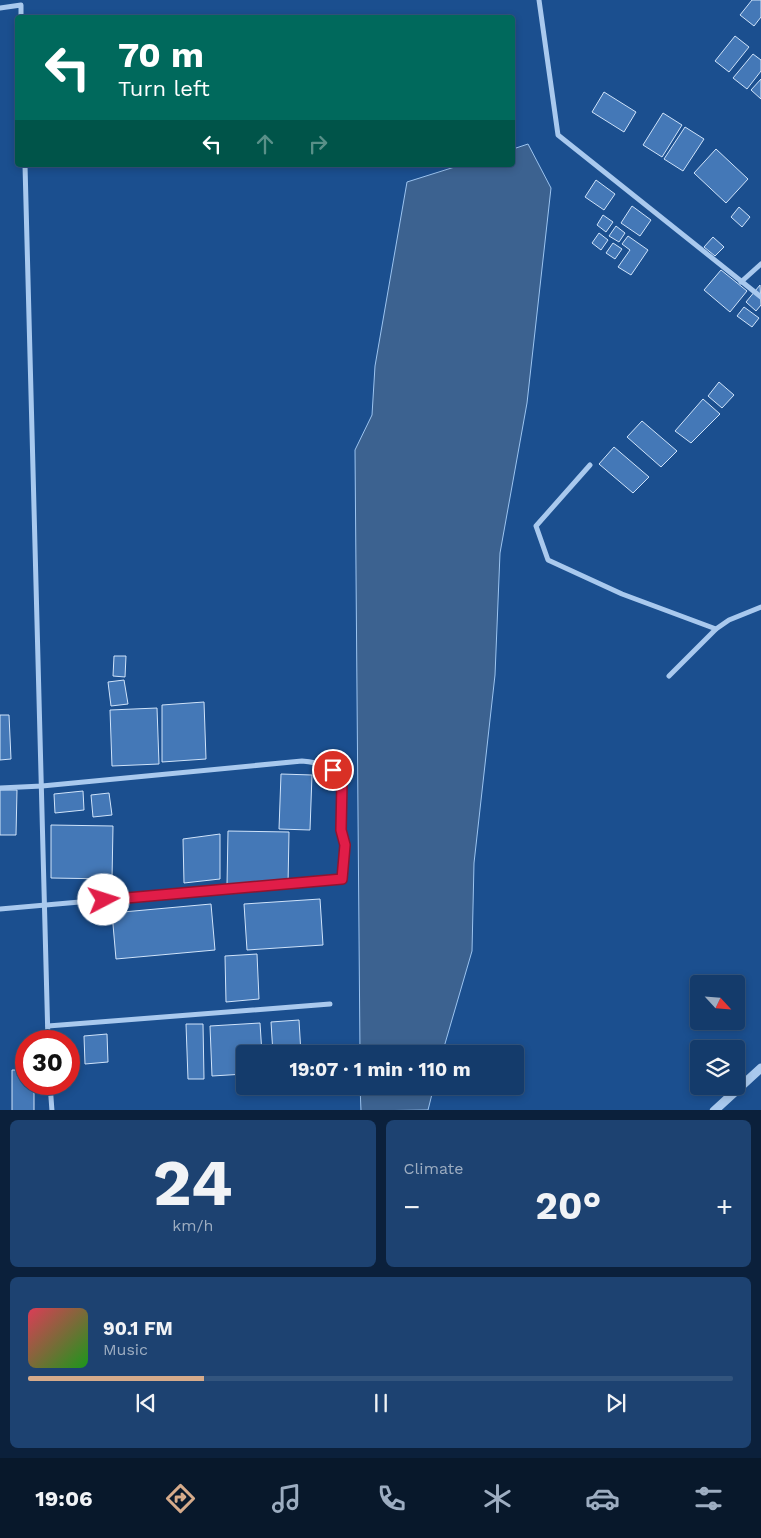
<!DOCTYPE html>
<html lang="en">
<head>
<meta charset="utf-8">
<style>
  body { margin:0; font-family:"Work Sans",sans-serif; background:#1d4271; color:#f1f3f6; height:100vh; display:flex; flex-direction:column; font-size:19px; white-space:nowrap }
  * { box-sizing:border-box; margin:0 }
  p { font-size:16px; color:#9dadc1 }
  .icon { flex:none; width:28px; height:28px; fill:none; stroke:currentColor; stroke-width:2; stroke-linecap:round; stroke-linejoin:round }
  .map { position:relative; height:1110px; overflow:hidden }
  .panel { display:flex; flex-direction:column; gap:10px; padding:10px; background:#0b203b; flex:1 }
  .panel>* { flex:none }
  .hud { position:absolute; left:15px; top:15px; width:500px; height:152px; border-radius:5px; box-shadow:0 2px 8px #0003,0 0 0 1px #33557e; background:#00695c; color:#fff; overflow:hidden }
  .needle { width:32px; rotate:116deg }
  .fabs { position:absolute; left:690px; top:975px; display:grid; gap:10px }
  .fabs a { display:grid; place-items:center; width:55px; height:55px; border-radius:5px; background:#143b6b; box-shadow:0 2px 8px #0003,0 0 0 1px #33557e; font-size:25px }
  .speed { position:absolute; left:15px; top:1030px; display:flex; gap:10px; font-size:25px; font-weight:700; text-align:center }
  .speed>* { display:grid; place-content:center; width:65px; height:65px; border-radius:50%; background:#143b6b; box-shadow:0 2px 8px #0003,0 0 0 1px #33557e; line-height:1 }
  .speed .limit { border:8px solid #d22; background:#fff; color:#111 }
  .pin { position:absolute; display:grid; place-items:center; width:42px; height:42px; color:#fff; margin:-21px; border:2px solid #fff; border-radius:50%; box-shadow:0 1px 5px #0007 }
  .me { position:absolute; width:55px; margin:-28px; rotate:85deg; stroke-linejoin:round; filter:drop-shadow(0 0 4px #0008) }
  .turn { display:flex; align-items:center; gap:18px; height:105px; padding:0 20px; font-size:22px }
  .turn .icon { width:65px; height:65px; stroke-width:2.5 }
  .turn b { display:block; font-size:35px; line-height:42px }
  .lanes { display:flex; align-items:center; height:48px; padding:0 20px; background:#0003; justify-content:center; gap:25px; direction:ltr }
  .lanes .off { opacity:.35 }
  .big { font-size:38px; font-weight:700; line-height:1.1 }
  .panel .card { flex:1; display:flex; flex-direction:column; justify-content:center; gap:8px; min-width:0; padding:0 18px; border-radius:8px; background:#1d4271 }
  .panel .dial { align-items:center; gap:0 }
  .dial b { font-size:65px; line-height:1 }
  .song { display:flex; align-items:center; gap:15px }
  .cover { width:60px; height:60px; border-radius:8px; background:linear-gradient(135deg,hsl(350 70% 55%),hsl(120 70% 35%)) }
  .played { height:5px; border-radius:2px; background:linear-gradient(90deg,#d6ab8b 25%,#33557e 25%) }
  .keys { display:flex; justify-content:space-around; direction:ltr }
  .heat { display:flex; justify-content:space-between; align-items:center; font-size:28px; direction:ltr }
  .panel .tiles { flex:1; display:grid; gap:10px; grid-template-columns:1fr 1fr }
  .card:last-child { grid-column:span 2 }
  .trip { position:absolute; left:236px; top:1045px; width:288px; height:50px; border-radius:5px; background:#143b6b; box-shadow:0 2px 8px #0003,0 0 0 1px #33557e; font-weight:700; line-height:50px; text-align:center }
  .tab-bar { display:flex; height:80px; justify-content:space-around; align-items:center; background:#08182b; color:#9dadc1 }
  .tab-bar .icon { width:35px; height:35px }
  .tab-bar .active { color:#d6ab8b }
  .tab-bar b { font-size:22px; color:#f1f3f6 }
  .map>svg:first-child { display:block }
  .water { fill:#3c6290; stroke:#9cc4f0 }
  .building { fill:#4478b7; stroke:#cfe3fa }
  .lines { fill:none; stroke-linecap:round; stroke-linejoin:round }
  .minor { stroke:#a9c9ee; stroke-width:5 }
  .tertiary { stroke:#a9c9ee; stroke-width:9 }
  .route-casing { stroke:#92132f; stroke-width:12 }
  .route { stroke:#e11d48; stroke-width:9 }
</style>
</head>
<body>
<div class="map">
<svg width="761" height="1111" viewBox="0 0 761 1111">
  <rect width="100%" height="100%" fill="#1b4f8f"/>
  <!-- water -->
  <g class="water">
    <polygon points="528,144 551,188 527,403 500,553 495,675 474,863 472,951 442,1054 360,1054 355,450 372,415 375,366 407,182 461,165 512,165 513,149"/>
    <polygon points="360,1086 434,1086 428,1110 361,1111"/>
  </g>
  <!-- building -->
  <g class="building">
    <polygon points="752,0 761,0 761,17 754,26 740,15"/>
    <polygon points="735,36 749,47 729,72 715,61"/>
    <polygon points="753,54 761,60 761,71 747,89 733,78"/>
    <polygon points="761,79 761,99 751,90"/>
    <polygon points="604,92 636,112 624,132 592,112"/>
    <polygon points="663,113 682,125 662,157 643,145"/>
    <polygon points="685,127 704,139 683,171 664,159"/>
    <polygon points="716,149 748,179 726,203 694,173"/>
    <polygon points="596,180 615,194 604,210 585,197"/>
    <polygon points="632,206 651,220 640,236 621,223"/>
    <polygon points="739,207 750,217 742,227 731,217"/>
    <polygon points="603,215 613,222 606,232 597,225"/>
    <polygon points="616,226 625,233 619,242 609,236"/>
    <polygon points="599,233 608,240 601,250 592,243"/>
    <polygon points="628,236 648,250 631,275 618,267 630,250 622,244"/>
    <polygon points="713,237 724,247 715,256 704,247"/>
    <polygon points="613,243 622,249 615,259 606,253"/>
    <polygon points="721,270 747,291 730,312 704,290"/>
    <polygon points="760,285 761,305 756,311 746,302"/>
    <polygon points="744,307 759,318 752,327 737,316"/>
    <polygon points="719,382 734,395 722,408 708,396"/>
    <polygon points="703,399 720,414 691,443 675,431"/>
    <polygon points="642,421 677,451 661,467 627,437"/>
    <polygon points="614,447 649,477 633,493 599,464"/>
    <polygon points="114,656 126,656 125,677 113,676"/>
    <polygon points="124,680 128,704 111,706 108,682"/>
    <polygon points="204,702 206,759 162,762 162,705"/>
    <polygon points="157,708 159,764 112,766 110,710"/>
    <polygon points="0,715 9,715 11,759 0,760"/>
    <polygon points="281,774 312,775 310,830 279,829"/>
    <polygon points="0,790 17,790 16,835 0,835"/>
    <polygon points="83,791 84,810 55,813 54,794"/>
    <polygon points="109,793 112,815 93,817 91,795"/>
    <polygon points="51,825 113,826 112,879 51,878"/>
    <polygon points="228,831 289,832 288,885 227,885"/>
    <polygon points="220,834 220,879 184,883 183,839"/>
    <polygon points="320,899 323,945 247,950 244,904"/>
    <polygon points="211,904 215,950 116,959 112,913"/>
    <polygon points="257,954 259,999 226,1002 225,956"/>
    <polygon points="299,1020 301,1054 273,1054 271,1022"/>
    <polygon points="260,1023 262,1054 245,1054 245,1074 212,1076 210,1026"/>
    <polygon points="186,1024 203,1024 204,1079 188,1079"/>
    <polygon points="107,1034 108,1062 85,1064 84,1036"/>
    <polygon points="12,1070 26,1070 26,1084 34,1084 34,1111 12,1111"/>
  </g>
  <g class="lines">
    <!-- minor -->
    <g class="minor">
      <polyline points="539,0 558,135 761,297"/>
      <polyline points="0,8 21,5 21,18"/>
      <polyline points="25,165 48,1041"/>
      <polyline points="741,282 761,264"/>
      <polyline points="590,465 536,526 548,560 622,594 716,629"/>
      <polyline points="669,676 716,629 729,620 761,607"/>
      <path d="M0 788 42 786 302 761C348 765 341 784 341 821 341 829 344 836 345 844 346 854 342 868 342 879L0 909"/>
      <polyline points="48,1026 330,1004"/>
      <polyline points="50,1084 52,1111"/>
    </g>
    <!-- tertiary -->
    <polyline class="tertiary" points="714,1111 761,1068"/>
  </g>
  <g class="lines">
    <!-- route casing -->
    <g class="route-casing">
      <polyline id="route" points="104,900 342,879 345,845 341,830 342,782 333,770"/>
    </g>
    <!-- route -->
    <use href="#route" class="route"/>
  </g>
</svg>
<div class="fabs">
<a><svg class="needle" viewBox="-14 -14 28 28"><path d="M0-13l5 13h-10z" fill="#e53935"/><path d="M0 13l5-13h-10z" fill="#9dadc1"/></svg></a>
<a><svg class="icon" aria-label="layers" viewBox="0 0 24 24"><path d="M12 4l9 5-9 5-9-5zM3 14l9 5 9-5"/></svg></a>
</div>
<div class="speed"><div class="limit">30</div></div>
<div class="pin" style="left:333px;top:770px;background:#d93025"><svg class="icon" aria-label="arrive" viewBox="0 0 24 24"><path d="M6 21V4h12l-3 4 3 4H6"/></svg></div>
<svg class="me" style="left:104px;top:900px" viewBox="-20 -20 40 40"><circle r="19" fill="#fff"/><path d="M0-13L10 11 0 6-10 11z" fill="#e11d48"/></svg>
<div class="trip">19:07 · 1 min · 110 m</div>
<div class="hud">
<div class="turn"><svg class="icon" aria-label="left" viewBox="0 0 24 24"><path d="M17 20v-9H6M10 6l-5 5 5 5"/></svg><div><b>70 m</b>Turn left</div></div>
<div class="lanes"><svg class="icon" aria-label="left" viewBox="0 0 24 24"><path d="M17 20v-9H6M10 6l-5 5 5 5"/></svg><svg class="icon off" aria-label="ahead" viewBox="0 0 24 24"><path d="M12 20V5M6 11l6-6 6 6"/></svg><svg class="icon off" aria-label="right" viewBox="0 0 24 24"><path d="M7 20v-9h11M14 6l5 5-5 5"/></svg></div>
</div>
</div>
<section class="panel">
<div class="tiles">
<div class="card dial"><b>24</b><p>km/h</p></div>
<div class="card"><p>Climate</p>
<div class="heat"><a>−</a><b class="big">20°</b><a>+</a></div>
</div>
<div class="card">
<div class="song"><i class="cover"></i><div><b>90.1 FM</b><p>Music</p></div></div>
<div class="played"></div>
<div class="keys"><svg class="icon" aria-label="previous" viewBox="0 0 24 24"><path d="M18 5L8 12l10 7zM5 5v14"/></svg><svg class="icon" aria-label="pause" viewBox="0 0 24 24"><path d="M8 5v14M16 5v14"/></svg><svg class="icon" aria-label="next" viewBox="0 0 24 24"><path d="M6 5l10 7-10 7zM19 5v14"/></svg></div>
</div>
</div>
</section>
<nav class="tab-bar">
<b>19:06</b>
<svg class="icon active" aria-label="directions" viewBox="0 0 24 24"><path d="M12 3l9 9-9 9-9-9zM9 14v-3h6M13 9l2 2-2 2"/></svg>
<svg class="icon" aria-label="music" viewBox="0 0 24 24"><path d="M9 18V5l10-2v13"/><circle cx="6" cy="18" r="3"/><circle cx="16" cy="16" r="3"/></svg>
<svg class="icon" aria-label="phone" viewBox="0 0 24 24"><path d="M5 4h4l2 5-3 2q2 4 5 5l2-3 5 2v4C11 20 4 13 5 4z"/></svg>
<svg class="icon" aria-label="climate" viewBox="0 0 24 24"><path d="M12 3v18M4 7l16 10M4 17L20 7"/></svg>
<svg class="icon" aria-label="car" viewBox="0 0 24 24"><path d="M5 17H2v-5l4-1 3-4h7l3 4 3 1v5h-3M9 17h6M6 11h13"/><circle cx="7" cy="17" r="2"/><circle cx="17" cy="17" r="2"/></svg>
<svg class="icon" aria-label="filters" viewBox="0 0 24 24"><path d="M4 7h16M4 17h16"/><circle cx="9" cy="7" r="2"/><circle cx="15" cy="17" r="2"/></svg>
</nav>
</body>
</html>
